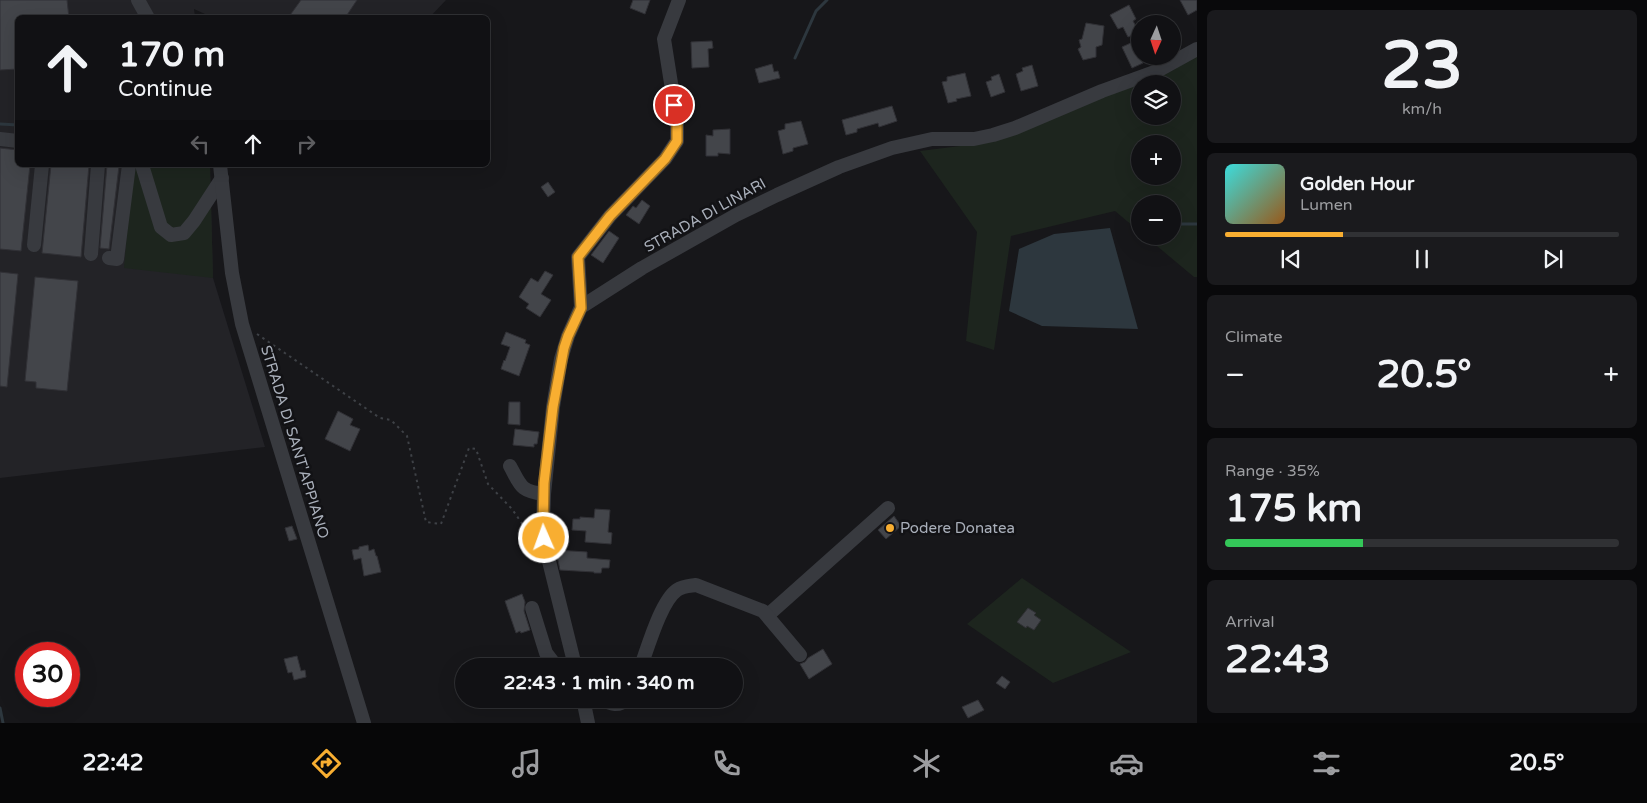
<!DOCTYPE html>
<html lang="en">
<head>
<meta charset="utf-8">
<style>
  body { margin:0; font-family:"Varela Round",sans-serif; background:#1a1a1d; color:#f1f3f6; height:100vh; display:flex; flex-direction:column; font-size:19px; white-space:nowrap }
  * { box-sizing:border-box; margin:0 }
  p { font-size:16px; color:#9c9da0 }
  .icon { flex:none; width:28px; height:28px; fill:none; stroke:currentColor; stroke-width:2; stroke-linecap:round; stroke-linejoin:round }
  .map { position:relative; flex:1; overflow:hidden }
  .panel { display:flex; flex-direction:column; gap:10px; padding:10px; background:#09090b; width:450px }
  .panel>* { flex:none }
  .banner { position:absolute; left:15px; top:15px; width:475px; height:152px; border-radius:8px; box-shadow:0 5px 20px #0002,0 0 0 1px #303134; background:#111114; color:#f1f3f6; overflow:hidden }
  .needle { width:32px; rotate:183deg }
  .fabs { position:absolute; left:1131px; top:15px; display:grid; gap:10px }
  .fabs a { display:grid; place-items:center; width:50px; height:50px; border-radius:50%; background:#111114; box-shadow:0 5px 20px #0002,0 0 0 1px #303134; font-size:25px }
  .speed { position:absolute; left:15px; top:642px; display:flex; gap:10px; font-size:25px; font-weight:700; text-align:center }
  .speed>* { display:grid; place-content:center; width:65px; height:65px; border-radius:50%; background:#111114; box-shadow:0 5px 20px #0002,0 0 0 1px #303134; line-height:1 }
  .speed .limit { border:8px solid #d22; background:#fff; color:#111 }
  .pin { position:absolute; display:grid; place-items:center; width:42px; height:42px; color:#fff; margin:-21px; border:2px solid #fff; border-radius:50%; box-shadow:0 1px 5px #0007 }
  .me { position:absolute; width:55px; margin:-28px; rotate:358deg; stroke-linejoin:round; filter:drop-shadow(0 0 4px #0008) }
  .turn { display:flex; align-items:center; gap:18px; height:105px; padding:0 20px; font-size:22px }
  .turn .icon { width:65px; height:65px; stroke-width:2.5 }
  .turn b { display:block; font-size:35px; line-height:42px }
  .lanes { display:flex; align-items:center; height:48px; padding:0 20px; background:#0003; justify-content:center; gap:25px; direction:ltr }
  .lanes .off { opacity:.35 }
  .big { font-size:38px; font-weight:700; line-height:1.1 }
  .panel .widget { flex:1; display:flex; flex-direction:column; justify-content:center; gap:8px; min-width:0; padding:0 18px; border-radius:8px; background:#1a1a1d }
  .panel .dial { align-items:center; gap:0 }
  .dial b { font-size:65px; line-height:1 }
  .song { display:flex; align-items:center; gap:15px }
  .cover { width:60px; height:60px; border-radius:8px; background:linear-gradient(135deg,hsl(180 70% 55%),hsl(30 70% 35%)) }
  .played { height:5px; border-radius:2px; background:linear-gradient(90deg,#f8ae31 30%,#303134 30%) }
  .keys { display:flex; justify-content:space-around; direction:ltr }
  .heat { display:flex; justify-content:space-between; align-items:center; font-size:28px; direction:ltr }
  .charge { height:8px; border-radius:4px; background:linear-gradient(90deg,#34c759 35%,#303134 0) }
  .trip { position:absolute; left:455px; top:658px; width:288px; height:50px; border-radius:25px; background:#111114; box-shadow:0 5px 20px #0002,0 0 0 1px #303134; font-weight:700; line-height:50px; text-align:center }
  .menu { display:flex; height:80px; justify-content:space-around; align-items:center; background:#070708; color:#9c9da0 }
  .menu .icon { width:35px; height:35px }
  .menu .on { color:#f8ae31 }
  .menu b { font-size:22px; color:#f1f3f6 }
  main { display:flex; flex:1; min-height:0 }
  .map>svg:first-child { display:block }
  .built { fill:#232327 }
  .green { fill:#1d251e; fill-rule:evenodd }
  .water { fill:#2d373e }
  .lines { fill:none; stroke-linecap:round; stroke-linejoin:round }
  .stream { stroke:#2d373e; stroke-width:3 }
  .building { fill:#43454a; stroke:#313136 }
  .path { stroke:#3e4146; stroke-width:2; stroke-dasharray:2.5 4; stroke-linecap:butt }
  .minor { stroke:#383a3f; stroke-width:14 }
  .route-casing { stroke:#a17120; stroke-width:12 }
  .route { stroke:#f8ae31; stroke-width:9 }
  .poi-dot { fill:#f8ae31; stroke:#121215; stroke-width:2 }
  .labels { text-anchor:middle; stroke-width:5; stroke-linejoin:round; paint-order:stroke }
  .street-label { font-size:15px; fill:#a9afba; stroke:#121215 }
  .poi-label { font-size:15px; fill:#a9afba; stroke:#121215; text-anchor:start }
</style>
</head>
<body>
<main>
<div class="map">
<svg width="1197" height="723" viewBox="0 0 1197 723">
  <rect width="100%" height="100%" fill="#17171a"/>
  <!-- built -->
  <polygon class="built" points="0,0 446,0 429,18 214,18 194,9 195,17 18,18 18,165 210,165 213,278 265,447 0,478"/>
  <!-- green -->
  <g class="green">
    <path d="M1197 55V277H1194L1145 236H1172V204H1140V232L1115 211 1011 236 994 350 966 341 977 232 920 151 984 143ZM1140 84H1172V116H1140ZM1140 144H1172V176H1140Z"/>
    <polygon points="133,165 210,165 213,278 124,268"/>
    <polygon points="1022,578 1131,652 1053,683 967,624"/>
  </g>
  <!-- water -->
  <polygon class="water" points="1110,228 1138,329 1042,326 1009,311 1019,249 1054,234"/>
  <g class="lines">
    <!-- stream -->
    <g class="stream">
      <polyline points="795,58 816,11 827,0"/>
      <polyline points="0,124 18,125"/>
      <polyline points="1172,224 1197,224"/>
      <polyline points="0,708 3,723"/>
    </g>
  </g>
  <!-- building -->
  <g class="building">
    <polygon points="0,0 67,0 69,18 18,18 18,69 0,70"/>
    <polygon points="301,0 357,0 345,18 288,18"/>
    <polygon points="633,0 650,0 645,14 630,8"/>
    <polygon points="1180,0 1197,0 1197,10 1188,15"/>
    <polygon points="1129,5 1136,19 1133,21 1139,32 1128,37 1123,27 1118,29 1110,15"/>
    <polygon points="1086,23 1104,26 1102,45 1096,47 1096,57 1083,60 1078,49 1081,47 1079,40 1082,39"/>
    <polygon points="712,41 713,48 708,49 709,67 692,68 691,42"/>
    <polygon points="1133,42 1143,63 1132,68 1122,47"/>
    <polygon points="772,64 774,72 778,71 780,78 759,83 755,69"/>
    <polygon points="1032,65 1038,86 1021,91 1016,74 1023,71 1022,68"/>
    <polygon points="965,73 971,96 956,99 957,101 948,103 942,82 947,81 947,77"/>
    <polygon points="999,74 1005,92 991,97 986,82 992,80 991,77"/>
    <polygon points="892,106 897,121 879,127 878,123 857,129 857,132 846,135 842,120"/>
    <polygon points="801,121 808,144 793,148 793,151 783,154 778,131 785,129 785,124"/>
    <polygon points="730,129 730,154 718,153 718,156 706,156 706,135 713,136 713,130"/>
    <polygon points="0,148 18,150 18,165 30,165 21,251 0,249"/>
    <polygon points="51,165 89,165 81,257 42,253"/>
    <polygon points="107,165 119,166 109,249 100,248"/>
    <polygon points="548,182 555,192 548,197 541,187"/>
    <polygon points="642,200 650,206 639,224 626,215 633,206 636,208"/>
    <polygon points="609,231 619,238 603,263 591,255"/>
    <polygon points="545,271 553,275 541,294 551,300 540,317 526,308 529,304 519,297 531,278 538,282"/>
    <polygon points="0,272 18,274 7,387 0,386"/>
    <polygon points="35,277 78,281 67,391 36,388 36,382 25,381"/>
    <polygon points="506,332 526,340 525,343 530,345 519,376 501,369 504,360 505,361 510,347 501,344"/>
    <polygon points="509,402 520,402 520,425 508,424"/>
    <polygon points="338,411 353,419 350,425 360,429 350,451 325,439"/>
    <polygon points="515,429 539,432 537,444 534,444 534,447 513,445"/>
    <polygon points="595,509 610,510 608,532 612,533 611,544 585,542 586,531 572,530 573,519 580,519 580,517 594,518"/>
    <polygon points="894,516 901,526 886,539 878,530"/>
    <polygon points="292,526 297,539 289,541 285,528"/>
    <polygon points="368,545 369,551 374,549 376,556 377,556 381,572 364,576 361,558 354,560 352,550 359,549 359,547"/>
    <polygon points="556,550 587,552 587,558 610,560 609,568 602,568 601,573 594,573 594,572 560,570"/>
    <polygon points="522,594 525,602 524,611 530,630 521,633 520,631 516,633 505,601"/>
    <polygon points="1028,608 1036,613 1034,615 1041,620 1034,630 1027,626 1026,628 1017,622"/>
    <polygon points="823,649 832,664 809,679 800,664 805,662 808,658"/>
    <polygon points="297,656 301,671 305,670 306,677 294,680 292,672 288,673 284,659"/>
    <polygon points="1002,676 1010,682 1005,689 996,683"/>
    <polygon points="978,700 984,710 968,718 962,707"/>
  </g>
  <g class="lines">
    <!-- path -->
    <polyline class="path" points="257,334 380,418 391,420 407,436 426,522 441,524 469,448 476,449 488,484 512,509 532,538"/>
    <!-- minor -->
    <g class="minor">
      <polyline points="138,0 148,18"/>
      <polyline points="0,139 18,141"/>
      <polyline points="142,165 161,227 171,235 184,233 194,221 222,178"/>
      <polyline points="220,165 232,273 242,324 364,723"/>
      <polyline points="34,245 42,165"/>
      <polyline points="91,254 98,165"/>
      <polyline points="109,258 117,259 129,165"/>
      <polyline points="581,307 578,257 610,216 665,159 677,141 677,121 664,39 679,0"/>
      <path d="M510 466C521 486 520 491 544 494"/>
      <polyline points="532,608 546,653 556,666"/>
      <polyline points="768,615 888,508"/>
      <polyline points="575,666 546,549 543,527 544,494 553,407 561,359 568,336 581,307 642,268 736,215 777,195 839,167 892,148 932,139 974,139 993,135 1015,128 1102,91 1157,71 1197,49"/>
      <path d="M641 666C648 647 661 601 677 590 683 586 690 586 696 585L763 611 800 655"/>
      <polyline points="583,699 588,723"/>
      <path d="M599 699C609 703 618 708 627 699"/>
    </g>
  </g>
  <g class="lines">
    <!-- route casing -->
    <g class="route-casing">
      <polyline id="route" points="544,538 543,527 544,483 553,407 564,348 568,336 581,308 578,257 610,216 665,159 677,141 677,121 674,105"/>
    </g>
    <!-- route -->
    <use href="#route" class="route"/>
  </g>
  <!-- markers -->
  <circle class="poi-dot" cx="890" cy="528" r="5"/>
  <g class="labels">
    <!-- street labels -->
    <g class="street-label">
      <text transform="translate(705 215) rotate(-29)" y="5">STRADA DI LINARI</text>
      <text transform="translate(295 442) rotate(73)" y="5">STRADA DI SANT'APPIANO</text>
    </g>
    <!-- poi labels -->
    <g class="poi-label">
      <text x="900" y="533">Podere Donatea</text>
    </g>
  </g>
</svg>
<div class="fabs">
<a><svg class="needle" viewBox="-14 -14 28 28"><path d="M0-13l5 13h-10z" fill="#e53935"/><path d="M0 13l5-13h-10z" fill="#9c9da0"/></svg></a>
<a><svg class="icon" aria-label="layers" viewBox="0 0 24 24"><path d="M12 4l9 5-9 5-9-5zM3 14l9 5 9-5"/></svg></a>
<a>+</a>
<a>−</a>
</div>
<div class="speed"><div class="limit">30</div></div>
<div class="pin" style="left:674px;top:105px;background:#d93025"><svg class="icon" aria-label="arrive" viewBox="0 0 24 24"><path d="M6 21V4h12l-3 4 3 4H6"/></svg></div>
<svg class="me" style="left:544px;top:538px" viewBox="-20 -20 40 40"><circle r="17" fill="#f8ae31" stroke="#fff" stroke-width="3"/><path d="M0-11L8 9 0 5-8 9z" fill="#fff"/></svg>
<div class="trip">22:43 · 1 min · 340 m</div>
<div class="banner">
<div class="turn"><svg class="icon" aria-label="ahead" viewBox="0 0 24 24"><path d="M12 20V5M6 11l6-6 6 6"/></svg><div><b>170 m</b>Continue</div></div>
<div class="lanes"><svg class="icon off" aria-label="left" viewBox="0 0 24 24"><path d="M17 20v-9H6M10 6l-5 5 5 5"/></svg><svg class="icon" aria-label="ahead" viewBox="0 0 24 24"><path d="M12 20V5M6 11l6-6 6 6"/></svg><svg class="icon off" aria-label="right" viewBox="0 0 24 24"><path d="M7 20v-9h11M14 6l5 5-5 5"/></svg></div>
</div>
</div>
<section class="panel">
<div class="widget dial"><b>23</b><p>km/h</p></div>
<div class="widget">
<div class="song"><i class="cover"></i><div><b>Golden Hour</b><p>Lumen</p></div></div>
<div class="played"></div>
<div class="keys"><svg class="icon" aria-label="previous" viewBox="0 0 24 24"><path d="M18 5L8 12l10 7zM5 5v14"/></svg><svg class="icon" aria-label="pause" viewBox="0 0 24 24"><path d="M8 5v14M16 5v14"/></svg><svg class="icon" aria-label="next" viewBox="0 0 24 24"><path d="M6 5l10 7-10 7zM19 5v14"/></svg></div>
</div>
<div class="widget"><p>Climate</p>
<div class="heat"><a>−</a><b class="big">20.5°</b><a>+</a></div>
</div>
<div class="widget"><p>Range · 35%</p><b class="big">175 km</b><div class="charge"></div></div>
<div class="widget"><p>Arrival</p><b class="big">22:43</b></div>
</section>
</main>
<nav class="menu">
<b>22:42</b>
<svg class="icon on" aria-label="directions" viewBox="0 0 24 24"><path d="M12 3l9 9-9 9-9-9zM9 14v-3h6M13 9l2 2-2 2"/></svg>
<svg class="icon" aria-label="music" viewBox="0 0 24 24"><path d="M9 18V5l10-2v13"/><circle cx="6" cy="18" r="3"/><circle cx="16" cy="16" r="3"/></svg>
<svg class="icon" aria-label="phone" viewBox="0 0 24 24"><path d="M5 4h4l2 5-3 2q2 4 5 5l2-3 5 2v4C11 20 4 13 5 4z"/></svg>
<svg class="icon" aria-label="climate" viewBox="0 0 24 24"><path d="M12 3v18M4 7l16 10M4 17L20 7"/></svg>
<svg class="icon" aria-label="car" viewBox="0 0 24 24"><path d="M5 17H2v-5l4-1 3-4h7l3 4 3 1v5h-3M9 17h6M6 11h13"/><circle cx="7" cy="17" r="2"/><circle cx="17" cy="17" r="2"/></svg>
<svg class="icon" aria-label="filters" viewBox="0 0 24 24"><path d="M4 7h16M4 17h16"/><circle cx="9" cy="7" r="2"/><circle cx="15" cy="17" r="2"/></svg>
<b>20.5°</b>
</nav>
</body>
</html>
